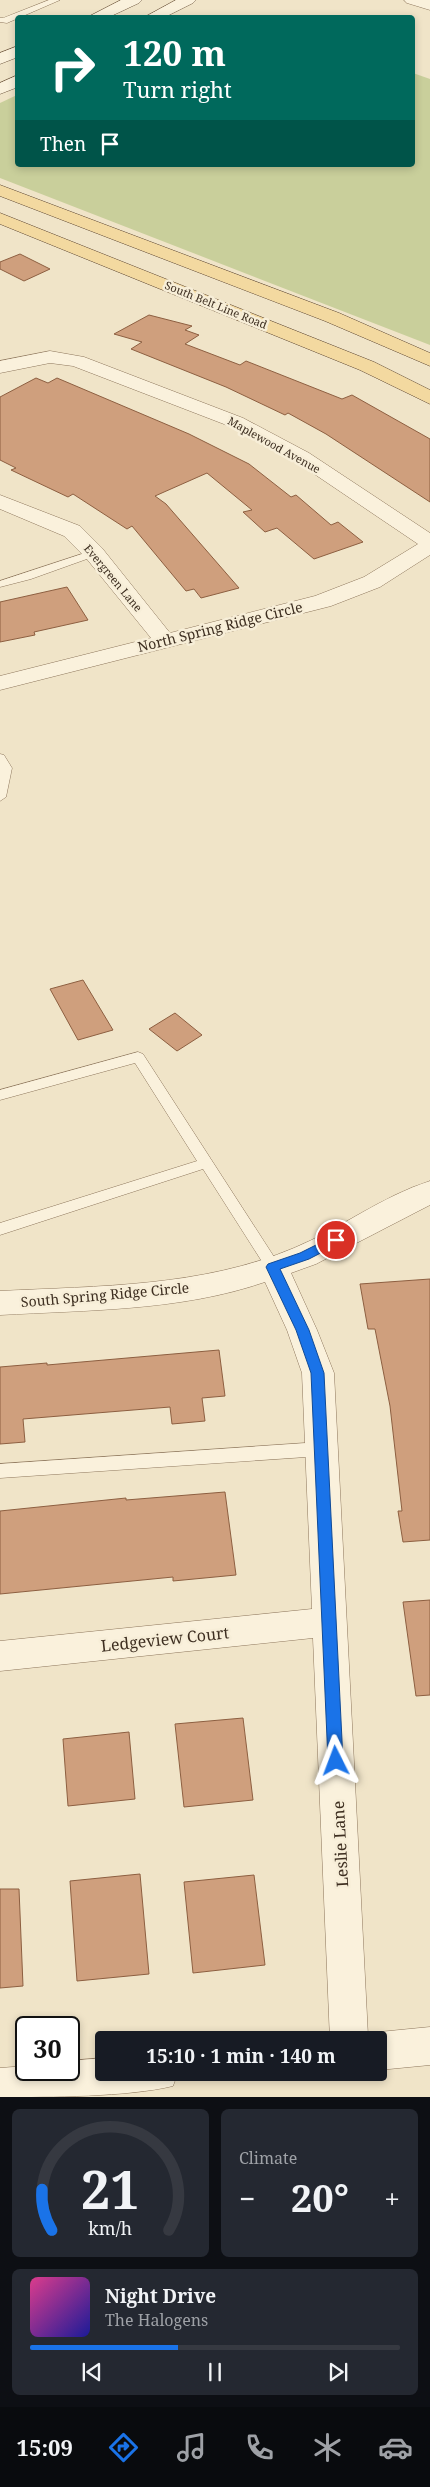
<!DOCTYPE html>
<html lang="en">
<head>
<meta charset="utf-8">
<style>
  body { margin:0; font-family:"Noto Serif",serif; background:#242831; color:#f1f3f6; height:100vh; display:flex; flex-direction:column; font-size:19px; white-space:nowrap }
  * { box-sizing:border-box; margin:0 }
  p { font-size:16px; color:#9ea1a6 }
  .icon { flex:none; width:28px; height:28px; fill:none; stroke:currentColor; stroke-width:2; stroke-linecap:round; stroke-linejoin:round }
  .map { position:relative; height:2097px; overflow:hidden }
  .sheet { display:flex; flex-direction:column; gap:12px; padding:12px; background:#0d0f14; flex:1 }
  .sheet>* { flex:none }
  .hud { position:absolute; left:15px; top:15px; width:400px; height:152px; border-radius:5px; box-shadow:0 2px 8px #0003; background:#00695c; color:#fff; overflow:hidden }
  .speed { position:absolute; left:15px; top:2016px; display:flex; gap:10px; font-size:25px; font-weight:700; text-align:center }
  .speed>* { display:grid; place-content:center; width:65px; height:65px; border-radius:50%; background:#171b24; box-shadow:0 2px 8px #0003; line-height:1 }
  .speed .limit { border:2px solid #111; border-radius:8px; background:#fff; color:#111 }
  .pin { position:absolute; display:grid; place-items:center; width:42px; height:42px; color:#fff; margin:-21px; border:2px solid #fff; border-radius:50%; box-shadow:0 1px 5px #0007 }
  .me { position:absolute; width:55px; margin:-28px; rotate:357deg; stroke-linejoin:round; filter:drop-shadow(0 0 4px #0008) }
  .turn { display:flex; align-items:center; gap:18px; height:105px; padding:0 25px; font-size:22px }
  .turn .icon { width:65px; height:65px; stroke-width:2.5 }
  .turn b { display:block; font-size:35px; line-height:42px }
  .then { display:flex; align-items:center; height:48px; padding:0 25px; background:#0003; gap:10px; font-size:19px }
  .big { font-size:38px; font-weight:700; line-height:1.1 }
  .sheet .card { flex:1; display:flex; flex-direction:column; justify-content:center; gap:8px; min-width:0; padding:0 18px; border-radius:8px; background:#242831 }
  .sheet .dial { align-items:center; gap:0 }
  .dial svg { height:130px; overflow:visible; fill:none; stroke:#363941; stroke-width:7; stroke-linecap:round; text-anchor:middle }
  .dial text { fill:#f1f3f6; stroke:none }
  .song { display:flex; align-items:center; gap:15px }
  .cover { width:60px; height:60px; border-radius:8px; background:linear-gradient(135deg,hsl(330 70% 55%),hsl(240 70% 35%)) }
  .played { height:5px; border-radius:2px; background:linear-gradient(90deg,#1a73e8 40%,#363941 40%) }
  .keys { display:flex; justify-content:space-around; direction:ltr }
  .heat { display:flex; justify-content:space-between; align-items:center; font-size:28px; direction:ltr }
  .sheet .tiles { flex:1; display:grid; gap:12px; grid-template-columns:1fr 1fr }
  .card:last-child { grid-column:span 2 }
  .trip { position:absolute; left:95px; top:2031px; width:292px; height:50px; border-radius:5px; background:#171b24; box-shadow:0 2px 8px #0003; font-weight:700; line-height:50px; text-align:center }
  .menu { display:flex; height:80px; justify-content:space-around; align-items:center; background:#090b0e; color:#9ea1a6 }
  .menu .icon { width:35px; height:35px }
  .menu .on { color:#1a73e8 }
  .menu b { font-size:22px; color:#f1f3f6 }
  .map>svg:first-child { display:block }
  .green { fill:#c9cf9b }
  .building { fill:#cf9f7d; stroke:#8d5f41 }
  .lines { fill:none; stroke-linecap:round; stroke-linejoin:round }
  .lane-casing { stroke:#8d765c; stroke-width:1 }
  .street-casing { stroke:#8d765c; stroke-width:1 }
  .secondary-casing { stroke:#6f573f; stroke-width:1 }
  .primary-casing { stroke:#5b4430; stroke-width:1 }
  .lane { fill:#faf1dc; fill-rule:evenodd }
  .street { fill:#faf1dc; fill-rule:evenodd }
  .secondary { fill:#faf1dc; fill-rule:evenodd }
  .primary { fill:#f3d9a0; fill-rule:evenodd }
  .route { fill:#1a73e8; stroke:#114b97 }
  .labels { text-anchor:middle; stroke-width:5; stroke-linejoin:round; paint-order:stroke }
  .far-street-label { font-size:11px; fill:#3d2e20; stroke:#f7eed8 }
  .street-label { font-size:14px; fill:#3d2e20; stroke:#f7eed8 }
  .near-street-label { font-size:16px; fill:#3d2e20; stroke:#f7eed8 }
</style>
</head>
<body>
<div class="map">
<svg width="430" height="2097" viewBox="0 0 430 2097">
  <rect width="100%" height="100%" fill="#f0e4c8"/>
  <!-- green -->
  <polygon class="green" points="413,73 430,79 430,345 0,178 0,103 17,95 18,165 412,165"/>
  <!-- building -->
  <g class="building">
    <polygon points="20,254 50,269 24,281 0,269 0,262"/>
    <polygon points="149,315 192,326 185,330 199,335 185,344 240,365 246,361 342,399 352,395 430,439 430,502 326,434 288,413 285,415 226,387 131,349 142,342 114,334"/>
    <polygon points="36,378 48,383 57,378 189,434 249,464 291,497 296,495 331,525 338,522 363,542 314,559 277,528 265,532 243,512 252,510 207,473 155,496 166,504 239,588 201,598 194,589 186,591 132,526 127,529 73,494 68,497 11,470 16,468 0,460 0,397"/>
    <polygon points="67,587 88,620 34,632 35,635 0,642 0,602"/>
    <polygon points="83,980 113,1030 78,1040 50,989"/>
    <polygon points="175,1013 202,1035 177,1051 149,1029"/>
    <polygon points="430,1279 430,1540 403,1542 398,1511 402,1511 390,1406 375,1329 368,1329 360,1284"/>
    <polygon points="219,1350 225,1396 202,1398 205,1421 172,1424 170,1407 23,1419 25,1442 0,1444 0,1367 47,1363 47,1365"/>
    <polygon points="225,1492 236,1575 173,1581 173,1577 0,1594 0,1511 126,1498 126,1500"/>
    <polygon points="430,1600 430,1695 416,1696 403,1602"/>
    <polygon points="243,1718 253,1800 184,1807 175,1724"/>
    <polygon points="129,1732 135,1799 68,1806 63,1739"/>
    <polygon points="140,1874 149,1974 77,1981 70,1881"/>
    <polygon points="254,1875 265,1965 193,1973 184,1882"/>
    <polygon points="0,1889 19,1889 23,1986 0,1988"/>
  </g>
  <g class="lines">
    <!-- lane casing -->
    <g class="lane-casing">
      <g id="lane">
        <polygon points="49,0 60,0 7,23 0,22 0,18 3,18"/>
        <polygon points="94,550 98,551 98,555 31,579 0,587 0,581"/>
        <polygon points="0,754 4,755 12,768 6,797 0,801"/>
        <polygon points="138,1052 143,1054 278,1263 281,1267 278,1271 268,1271 203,1169 0,1235 0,1223 197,1161 135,1063 0,1100 0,1090"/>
        <polygon points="321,1442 327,1444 329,1449 327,1454 321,1456 0,1478 0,1464"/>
      </g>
    </g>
    <!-- street casing -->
    <g class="street-casing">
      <g id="street">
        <polygon points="404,0 430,0 430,10 407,3"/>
        <polygon points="50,351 84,357 243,418 309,453 430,533 430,555 380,587 331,606 0,690 0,676 151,638 86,558 64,536 0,509 0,495 80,526 102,548 170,633 315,596 364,577 418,544 295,461 229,426 73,366 50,363 0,373 0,361"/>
        <path d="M430 1181V1205L316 1264 291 1273 317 1330 334 1373 368 2036 379 2032 430 2027V2065L379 2070V2040H330L313 1638 0 1671V1641L312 1609 302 1373 287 1330 265 1282C181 1311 88 1310 0 1315V1291C99 1286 202 1287 294 1248 340 1229 382 1196 430 1181Z"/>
        <path d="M104 2058V2072H178L173 2086C128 2097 50 2097 0 2097V2068L26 2066V2070H69V2061Z"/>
      </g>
    </g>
    <!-- secondary casing -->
    <g class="secondary-casing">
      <g id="secondary">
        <polygon points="121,0 142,0 139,3 107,18 86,18"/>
        <polygon points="176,0 196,0 193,3 163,18 143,18"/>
        <polygon points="18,46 18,57 0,64 0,53"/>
        <polygon points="18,75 18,87 0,94 0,83"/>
      </g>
    </g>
    <!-- primary casing -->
    <g class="primary-casing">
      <g id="primary">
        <polygon points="0,185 339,313 430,353 430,366 325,321 0,196"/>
        <polygon points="0,213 374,362 430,390 430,404 360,370 0,224"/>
      </g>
    </g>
    <!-- lane -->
    <use href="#lane" class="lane"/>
    <!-- street -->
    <use href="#street" class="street"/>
    <!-- secondary -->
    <use href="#secondary" class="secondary"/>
    <!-- primary -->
    <use href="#primary" class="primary"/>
  </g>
  <!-- route -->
  <polygon class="route" points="336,1235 342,1240 340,1243 309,1259 280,1269 309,1330 324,1373 343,1761 341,1766 336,1768 331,1766 328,1761 311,1373 296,1330 266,1267 268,1264 300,1253"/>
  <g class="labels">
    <!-- far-street labels -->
    <g class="far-street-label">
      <text transform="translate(216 305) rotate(22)" y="4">South Belt Line Road</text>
      <text transform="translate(274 445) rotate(29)" y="4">Maplewood Avenue</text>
      <text transform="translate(113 578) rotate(50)" y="4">Evergreen Lane</text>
    </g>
    <!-- street labels -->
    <g class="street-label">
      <text transform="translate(220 627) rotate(-14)" y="5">North Spring Ridge Circle</text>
      <text transform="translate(105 1295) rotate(-5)" y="5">South Spring Ridge Circle</text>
    </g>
    <!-- near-street labels -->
    <g class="near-street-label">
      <text transform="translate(165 1639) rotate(-6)" y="6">Ledgeview Court</text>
      <text transform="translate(340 1844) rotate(-93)" y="6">Leslie Lane</text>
    </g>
  </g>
</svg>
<div class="speed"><div class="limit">30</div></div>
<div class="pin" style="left:336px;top:1240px;background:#d93025"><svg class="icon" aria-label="arrive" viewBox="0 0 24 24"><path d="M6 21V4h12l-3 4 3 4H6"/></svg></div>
<svg class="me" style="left:336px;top:1761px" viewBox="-20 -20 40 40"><path d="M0-17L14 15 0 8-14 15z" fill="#1a73e8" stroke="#fff" stroke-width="4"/></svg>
<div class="trip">15:10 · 1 min · 140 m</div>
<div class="hud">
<div class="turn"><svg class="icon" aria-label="right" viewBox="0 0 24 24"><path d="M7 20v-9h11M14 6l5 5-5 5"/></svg><div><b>120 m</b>Turn right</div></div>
<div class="then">Then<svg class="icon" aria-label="arrive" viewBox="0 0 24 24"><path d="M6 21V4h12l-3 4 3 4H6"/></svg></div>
</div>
</div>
<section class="sheet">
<div class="tiles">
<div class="card dial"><svg viewBox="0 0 100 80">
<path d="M14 69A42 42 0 1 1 86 69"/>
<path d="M14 69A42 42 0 0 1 8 44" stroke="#1a73e8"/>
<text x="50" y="56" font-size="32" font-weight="700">21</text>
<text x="50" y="72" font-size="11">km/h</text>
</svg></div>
<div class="card"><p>Climate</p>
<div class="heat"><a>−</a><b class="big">20°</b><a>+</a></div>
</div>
<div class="card">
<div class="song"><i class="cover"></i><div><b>Night Drive</b><p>The Halogens</p></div></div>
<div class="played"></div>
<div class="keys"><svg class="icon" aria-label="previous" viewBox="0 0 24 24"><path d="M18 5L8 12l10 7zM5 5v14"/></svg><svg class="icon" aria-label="pause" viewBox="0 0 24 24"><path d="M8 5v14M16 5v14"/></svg><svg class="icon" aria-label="next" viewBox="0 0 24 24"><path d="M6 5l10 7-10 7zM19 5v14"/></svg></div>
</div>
</div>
</section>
<nav class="menu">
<b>15:09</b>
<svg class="icon on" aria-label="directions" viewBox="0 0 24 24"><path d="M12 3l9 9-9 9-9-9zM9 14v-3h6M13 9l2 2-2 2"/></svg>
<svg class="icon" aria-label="music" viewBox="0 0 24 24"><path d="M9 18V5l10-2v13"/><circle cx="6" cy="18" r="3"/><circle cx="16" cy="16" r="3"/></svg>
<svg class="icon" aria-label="phone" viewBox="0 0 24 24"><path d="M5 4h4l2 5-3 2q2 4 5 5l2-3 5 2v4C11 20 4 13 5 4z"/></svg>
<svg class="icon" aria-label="climate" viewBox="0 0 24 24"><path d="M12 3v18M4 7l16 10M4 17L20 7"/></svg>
<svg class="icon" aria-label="car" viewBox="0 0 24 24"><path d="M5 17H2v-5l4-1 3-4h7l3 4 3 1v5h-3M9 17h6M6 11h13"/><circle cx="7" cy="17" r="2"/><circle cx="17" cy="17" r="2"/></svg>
</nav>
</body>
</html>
